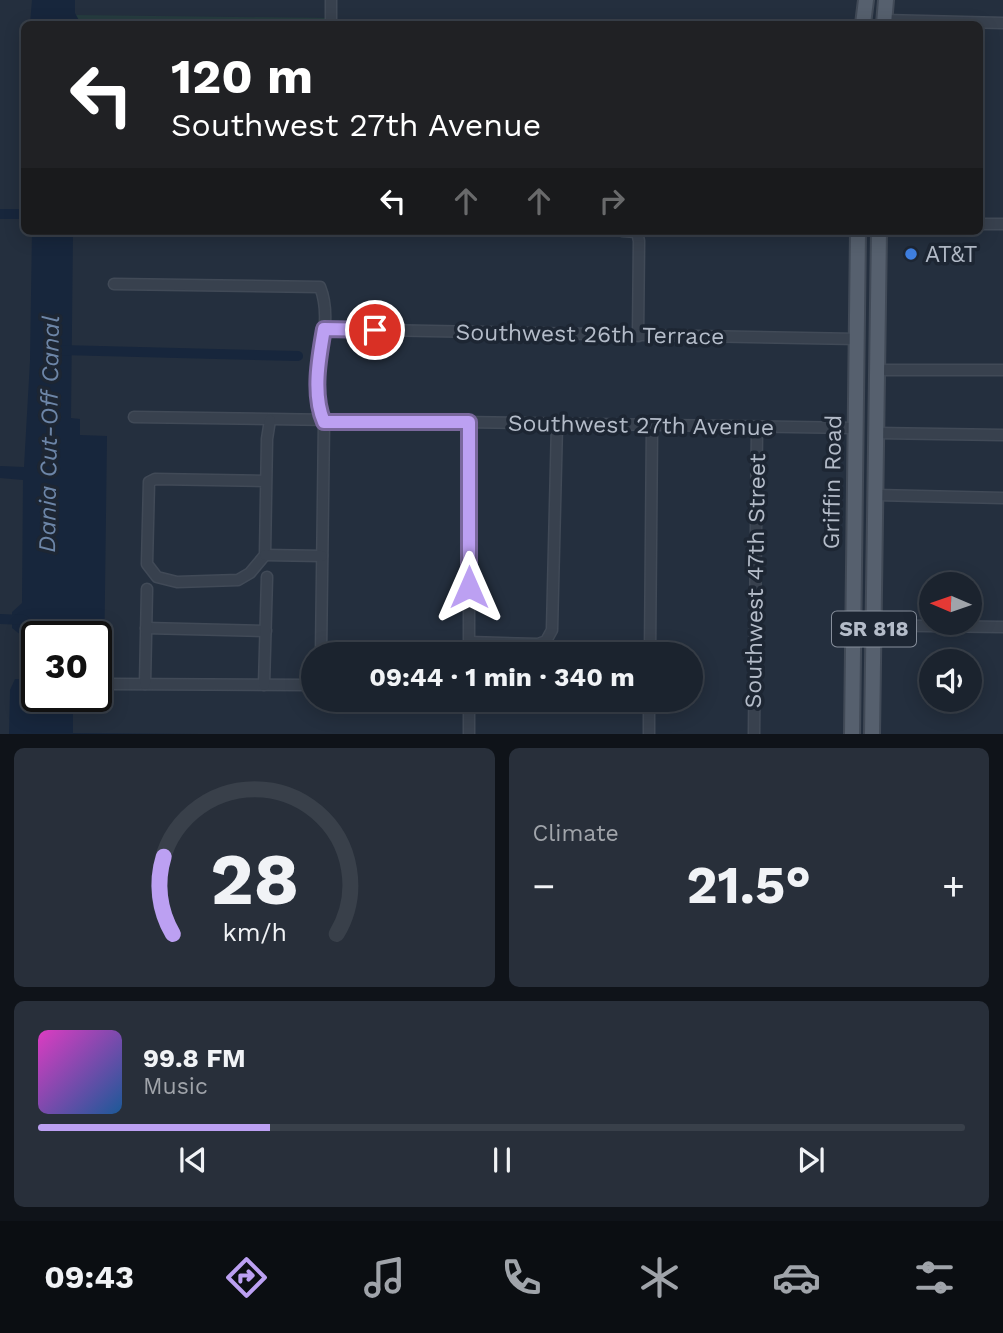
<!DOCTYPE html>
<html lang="en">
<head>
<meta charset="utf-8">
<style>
  body { margin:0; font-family:"Work Sans",sans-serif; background:#282f3a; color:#f1f3f6; height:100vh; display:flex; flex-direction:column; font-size:26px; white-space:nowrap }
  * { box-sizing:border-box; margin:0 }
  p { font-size:23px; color:#a0a4aa }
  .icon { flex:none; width:38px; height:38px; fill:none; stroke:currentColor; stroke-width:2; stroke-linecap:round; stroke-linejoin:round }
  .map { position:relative; height:734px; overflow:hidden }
  .panel { display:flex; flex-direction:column; gap:14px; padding:14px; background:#0f1319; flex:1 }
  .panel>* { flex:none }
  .guide { position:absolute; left:21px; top:21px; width:962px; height:214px; border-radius:10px; box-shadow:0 4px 18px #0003,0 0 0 2px #39404a; background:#202124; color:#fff; overflow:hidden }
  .needle { width:46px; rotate:272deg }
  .tools { position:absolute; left:919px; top:572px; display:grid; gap:14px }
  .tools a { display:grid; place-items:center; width:63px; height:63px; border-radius:50%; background:#1b232e; box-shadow:0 4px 18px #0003,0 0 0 2px #39404a; font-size:35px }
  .speed { position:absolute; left:21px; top:621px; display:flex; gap:14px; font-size:35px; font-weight:700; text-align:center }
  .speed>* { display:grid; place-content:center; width:91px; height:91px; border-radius:50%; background:#1b232e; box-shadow:0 4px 18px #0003,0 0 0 2px #39404a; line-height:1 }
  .speed .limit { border:4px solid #111; border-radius:10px; background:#fff; color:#111 }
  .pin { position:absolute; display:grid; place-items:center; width:60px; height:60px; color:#fff; margin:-30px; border:4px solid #fff; border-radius:50%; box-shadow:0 2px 7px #0007 }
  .me { position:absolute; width:77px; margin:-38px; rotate:0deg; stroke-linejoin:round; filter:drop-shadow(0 0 5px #0008) }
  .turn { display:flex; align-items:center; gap:24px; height:147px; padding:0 35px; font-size:32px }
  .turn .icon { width:91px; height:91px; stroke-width:2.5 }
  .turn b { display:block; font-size:49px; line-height:60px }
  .lanes { display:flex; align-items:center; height:66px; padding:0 35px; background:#0003; justify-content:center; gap:35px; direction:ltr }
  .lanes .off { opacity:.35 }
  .big { font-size:52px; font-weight:700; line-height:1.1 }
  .panel .card { flex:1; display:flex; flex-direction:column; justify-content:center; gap:10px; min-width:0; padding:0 24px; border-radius:10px; background:#282f3a }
  .panel .dial { align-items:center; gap:0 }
  .dial svg { height:182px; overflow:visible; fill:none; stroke:#39404a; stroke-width:7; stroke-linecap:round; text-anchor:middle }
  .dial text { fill:#f1f3f6; stroke:none }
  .song { display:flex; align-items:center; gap:21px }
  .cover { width:84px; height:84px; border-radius:10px; background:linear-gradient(135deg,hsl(310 70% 55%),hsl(210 70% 35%)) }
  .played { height:7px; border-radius:4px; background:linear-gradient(90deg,#bca0f2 25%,#39404a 25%) }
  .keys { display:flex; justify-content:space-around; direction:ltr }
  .heat { display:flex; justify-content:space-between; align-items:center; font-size:38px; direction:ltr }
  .panel .tiles { flex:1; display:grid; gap:14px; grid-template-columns:1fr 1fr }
  .card:last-child { grid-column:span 2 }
  .trip { position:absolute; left:301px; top:642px; width:402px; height:70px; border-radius:35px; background:#1b232e; box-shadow:0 4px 18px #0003,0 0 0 2px #39404a; font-weight:700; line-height:70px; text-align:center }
  .dock { display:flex; height:112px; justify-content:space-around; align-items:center; background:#0b0e12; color:#a0a4aa }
  .dock .icon { width:49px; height:49px }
  .dock .selected { color:#bca0f2 }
  .dock b { font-size:32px; color:#f1f3f6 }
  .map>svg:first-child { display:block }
  .green { fill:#263c3f }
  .water { fill:#17263c }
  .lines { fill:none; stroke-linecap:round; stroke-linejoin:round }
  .canal { stroke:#17263c; stroke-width:10 }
  .minor-casing { stroke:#414a57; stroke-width:13 }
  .primary-casing { stroke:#414a57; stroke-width:18 }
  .minor { stroke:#38414e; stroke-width:10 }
  .primary { stroke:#56606e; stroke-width:14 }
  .route-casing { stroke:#7a689d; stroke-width:18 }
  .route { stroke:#bca0f2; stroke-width:12 }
  .shop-dot { fill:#3f7fe0; stroke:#1d2633; stroke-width:2.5 }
  .labels { text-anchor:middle; stroke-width:7; stroke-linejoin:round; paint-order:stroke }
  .shield { fill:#1d2633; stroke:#878f9c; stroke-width:2 }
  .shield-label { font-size:21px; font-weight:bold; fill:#b4bcc9 }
  .poi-label { font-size:23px; fill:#b4bcc9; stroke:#1d2633; text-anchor:start }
  .street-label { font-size:23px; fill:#b4bcc9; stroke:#1d2633 }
  .water-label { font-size:24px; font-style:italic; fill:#6d86a8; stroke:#1d2633 }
</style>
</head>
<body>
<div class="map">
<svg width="1003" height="735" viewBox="0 0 1003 735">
  <rect width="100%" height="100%" fill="#242f3e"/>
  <!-- green -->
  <polygon class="green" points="75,15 329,18 329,24 75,24"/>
  <!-- water -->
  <g class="water">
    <polygon points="32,0 75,0 75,13 81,24 30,24"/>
    <polygon points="32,231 73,231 71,418 80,419 80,435 107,436 104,668 96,668 96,637 37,637 37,696 73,697 73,733 199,734 9,734 10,690 15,679 22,679 22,636 12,628 12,612 22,603 23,480 0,478 0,466 24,467 30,361"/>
  </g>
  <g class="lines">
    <!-- canal -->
    <g class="canal">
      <polyline points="0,214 24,214"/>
      <polyline points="61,350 298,356"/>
      <polyline points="0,619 24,620"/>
    </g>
    <!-- minor casing -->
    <g class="minor-casing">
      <g id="minor">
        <polyline points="331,0 331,24"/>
        <polyline points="884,20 1003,23"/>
        <polyline points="980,224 1003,224"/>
        <polyline points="622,231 637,232 639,241 638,336"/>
        <path d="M114 284 320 287C337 329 305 379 324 422L321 654"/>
        <polyline points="324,329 857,339"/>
        <polyline points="877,370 1003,370"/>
        <polyline points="134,417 855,428"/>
        <polyline points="877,433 1003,435"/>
        <polyline points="266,481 155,479 149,482 147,564 157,577 177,582 238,580 250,573 265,555 267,439 270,420"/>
        <polyline points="876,495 1003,498"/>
        <polyline points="265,555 322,556"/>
        <polyline points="853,625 1003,627"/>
        <polyline points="146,628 266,631"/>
        <polyline points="469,642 538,644 546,641 552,630 557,424"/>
        <polyline points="469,654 469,422"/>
        <polyline points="650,654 652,426"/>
        <polyline points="112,684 313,685"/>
        <polyline points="145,684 147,589"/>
        <polyline points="264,685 267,577"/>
        <polyline points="469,700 469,735"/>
        <polyline points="649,735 649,700"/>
        <polyline points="754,735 757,428"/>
      </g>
    </g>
    <!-- primary casing -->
    <g class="primary-casing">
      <g id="primary">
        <polyline points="863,24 866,0"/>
        <polyline points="884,24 886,0"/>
        <polyline points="852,735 858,231"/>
        <polyline points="872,735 879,231"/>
      </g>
    </g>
    <!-- minor -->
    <use href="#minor" class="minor"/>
    <!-- primary -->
    <use href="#primary" class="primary"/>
  </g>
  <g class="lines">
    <!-- route casing -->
    <g class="route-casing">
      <path id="route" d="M375 330 324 329C319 357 312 395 324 422H469V587"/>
    </g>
    <!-- route -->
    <use href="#route" class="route"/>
  </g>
  <!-- markers -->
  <circle class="shop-dot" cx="911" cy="254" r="7"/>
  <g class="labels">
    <!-- shield labels -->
    <rect class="shield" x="832" y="611.5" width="84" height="35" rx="5"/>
    <g class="shield-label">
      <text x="874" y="636">SR 818</text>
    </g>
    <!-- poi labels -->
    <g class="poi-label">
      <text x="925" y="262">AT&amp;T</text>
    </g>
    <!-- street labels -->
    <g class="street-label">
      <text transform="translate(590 334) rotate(1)" y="8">Southwest 26th Terrace</text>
      <text transform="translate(641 425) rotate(1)" y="8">Southwest 27th Avenue</text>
      <text transform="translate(832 482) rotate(-89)" y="8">Griffin Road</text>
      <text transform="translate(755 581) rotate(-89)" y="8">Southwest 47th Street</text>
    </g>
    <!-- water labels -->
    <g class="water-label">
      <text transform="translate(49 434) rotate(-89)" y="8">Dania Cut-Off Canal</text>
    </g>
  </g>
</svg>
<div class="tools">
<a><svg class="needle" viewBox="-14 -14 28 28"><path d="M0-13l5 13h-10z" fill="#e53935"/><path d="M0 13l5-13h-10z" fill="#a0a4aa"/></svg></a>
<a><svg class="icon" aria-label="sound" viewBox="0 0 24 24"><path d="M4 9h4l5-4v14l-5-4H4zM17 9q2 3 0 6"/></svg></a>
</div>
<div class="speed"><div class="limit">30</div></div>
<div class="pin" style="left:375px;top:330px;background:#d93025"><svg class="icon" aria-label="arrive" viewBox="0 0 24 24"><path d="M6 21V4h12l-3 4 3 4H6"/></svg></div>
<svg class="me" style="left:469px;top:587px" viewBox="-20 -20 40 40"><path d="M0-17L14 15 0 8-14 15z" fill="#bca0f2" stroke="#fff" stroke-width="4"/></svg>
<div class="trip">09:44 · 1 min · 340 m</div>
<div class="guide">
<div class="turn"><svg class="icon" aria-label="left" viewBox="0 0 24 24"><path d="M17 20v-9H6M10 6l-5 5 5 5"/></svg><div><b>120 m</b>Southwest 27th Avenue</div></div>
<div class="lanes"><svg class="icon" aria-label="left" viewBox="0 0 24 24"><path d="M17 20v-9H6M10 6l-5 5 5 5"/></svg><svg class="icon off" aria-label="ahead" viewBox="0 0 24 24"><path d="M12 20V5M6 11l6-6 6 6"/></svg><svg class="icon off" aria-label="ahead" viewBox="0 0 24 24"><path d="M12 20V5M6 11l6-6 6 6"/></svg><svg class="icon off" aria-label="right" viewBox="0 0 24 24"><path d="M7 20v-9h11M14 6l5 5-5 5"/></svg></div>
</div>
</div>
<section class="panel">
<div class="tiles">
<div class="card dial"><svg viewBox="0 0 100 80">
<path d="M14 69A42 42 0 1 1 86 69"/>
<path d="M14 69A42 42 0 0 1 10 35" stroke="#bca0f2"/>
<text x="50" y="56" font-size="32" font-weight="700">28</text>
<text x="50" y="72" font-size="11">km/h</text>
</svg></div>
<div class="card"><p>Climate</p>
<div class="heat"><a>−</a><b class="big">21.5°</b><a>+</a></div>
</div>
<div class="card">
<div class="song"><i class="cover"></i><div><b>99.8 FM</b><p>Music</p></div></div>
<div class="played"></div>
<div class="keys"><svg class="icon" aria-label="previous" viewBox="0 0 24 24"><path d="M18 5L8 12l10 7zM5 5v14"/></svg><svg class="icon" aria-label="pause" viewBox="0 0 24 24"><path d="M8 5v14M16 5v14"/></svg><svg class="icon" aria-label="next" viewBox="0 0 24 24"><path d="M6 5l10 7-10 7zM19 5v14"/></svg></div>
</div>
</div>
</section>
<nav class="dock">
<b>09:43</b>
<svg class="icon selected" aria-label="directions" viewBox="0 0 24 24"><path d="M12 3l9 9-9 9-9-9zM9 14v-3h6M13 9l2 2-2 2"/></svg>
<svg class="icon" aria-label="music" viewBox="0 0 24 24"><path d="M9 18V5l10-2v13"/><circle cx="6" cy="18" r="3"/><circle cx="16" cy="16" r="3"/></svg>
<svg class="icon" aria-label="phone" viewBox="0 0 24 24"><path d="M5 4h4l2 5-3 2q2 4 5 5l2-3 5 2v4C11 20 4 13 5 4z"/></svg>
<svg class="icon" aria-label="climate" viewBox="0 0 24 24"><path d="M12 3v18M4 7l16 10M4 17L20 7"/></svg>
<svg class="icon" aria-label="car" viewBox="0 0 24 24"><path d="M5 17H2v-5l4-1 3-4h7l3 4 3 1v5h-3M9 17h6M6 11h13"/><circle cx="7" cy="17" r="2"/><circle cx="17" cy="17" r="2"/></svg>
<svg class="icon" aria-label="filters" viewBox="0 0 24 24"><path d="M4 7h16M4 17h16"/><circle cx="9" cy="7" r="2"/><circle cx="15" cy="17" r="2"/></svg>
</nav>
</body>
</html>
